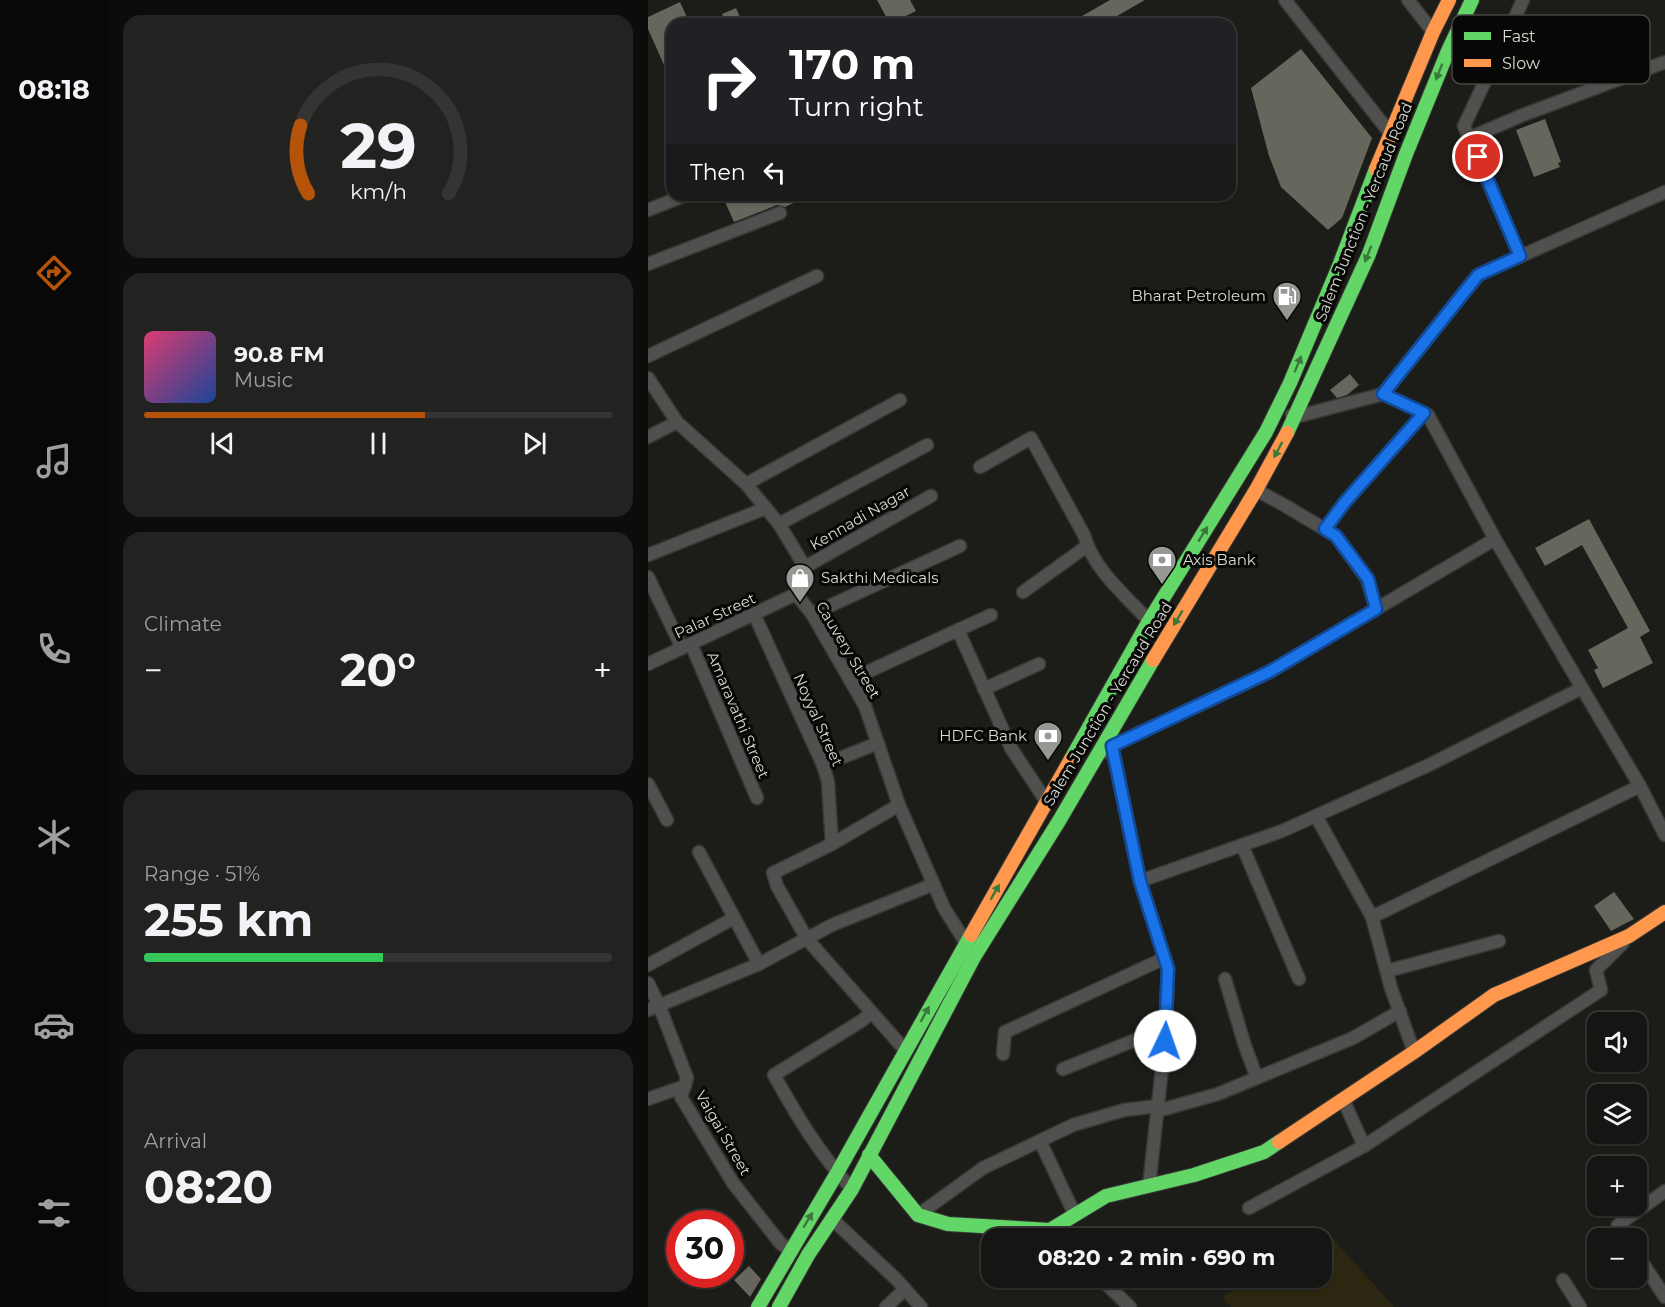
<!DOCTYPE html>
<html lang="en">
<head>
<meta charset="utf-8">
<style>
  body { margin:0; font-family:Montserrat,sans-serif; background:#222221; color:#f1f3f6; height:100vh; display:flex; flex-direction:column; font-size:22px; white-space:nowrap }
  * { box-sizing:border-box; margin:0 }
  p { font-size:20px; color:#9d9fa0 }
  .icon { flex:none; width:33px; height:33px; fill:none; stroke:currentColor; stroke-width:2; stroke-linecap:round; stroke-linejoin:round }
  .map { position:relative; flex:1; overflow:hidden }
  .details { display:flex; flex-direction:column; gap:15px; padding:15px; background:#0c0c0a; width:540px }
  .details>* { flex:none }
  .top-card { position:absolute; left:18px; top:18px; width:570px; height:183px; border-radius:18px; box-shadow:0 2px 4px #0004,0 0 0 2px #343433; background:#202124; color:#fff; overflow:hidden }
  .controls { position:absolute; left:939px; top:1012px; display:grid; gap:12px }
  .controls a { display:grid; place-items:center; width:60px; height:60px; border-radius:12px; background:#151513; box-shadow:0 2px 4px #0004,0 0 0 2px #343433; font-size:30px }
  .speed { position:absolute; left:18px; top:1210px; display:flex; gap:12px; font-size:30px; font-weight:700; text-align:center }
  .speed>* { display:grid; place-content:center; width:78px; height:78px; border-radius:50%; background:#151513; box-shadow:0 2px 4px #0004,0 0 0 2px #343433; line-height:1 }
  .speed .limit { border:9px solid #d22; background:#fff; color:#111 }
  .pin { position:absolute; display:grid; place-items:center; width:51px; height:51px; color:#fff; margin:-26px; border:3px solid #fff; border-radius:50%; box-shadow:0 2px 6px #0007 }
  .me { position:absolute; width:66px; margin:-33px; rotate:3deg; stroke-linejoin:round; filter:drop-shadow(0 0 4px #0008) }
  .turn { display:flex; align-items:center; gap:21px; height:126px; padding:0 24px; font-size:27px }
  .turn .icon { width:78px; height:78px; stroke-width:2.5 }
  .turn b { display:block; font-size:42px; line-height:51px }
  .then { display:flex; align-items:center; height:57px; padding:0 24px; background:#0003; gap:12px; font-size:22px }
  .big { font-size:45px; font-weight:700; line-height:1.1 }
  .details .widget { flex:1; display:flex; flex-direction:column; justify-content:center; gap:9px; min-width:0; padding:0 21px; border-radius:18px; background:#222221 }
  .details .dial { align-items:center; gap:0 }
  .dial svg { height:156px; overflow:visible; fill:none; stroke:#343433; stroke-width:7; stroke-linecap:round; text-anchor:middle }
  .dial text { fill:#f1f3f6; stroke:none }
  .song { display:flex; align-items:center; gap:18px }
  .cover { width:72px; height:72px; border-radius:9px; background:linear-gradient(135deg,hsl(340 70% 55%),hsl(220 70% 35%)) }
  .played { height:6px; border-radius:3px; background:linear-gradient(90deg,#b45309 60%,#343433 60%) }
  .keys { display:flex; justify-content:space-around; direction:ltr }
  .heat { display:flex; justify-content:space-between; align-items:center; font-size:33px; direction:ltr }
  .charge { height:9px; border-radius:4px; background:linear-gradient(90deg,#34c759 51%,#343433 0) }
  .trip { position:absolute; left:333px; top:1228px; width:351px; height:60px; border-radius:18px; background:#151513; box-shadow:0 2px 4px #0004,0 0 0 2px #343433; font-weight:700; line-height:60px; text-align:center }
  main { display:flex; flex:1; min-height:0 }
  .menu { display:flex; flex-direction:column; width:108px; justify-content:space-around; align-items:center; background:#080808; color:#9d9fa0 }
  .menu .icon { width:42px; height:42px }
  .menu .selected { color:#b45309 }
  .menu b { font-size:27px; color:#f1f3f6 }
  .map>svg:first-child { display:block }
  .green { fill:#2b2711 }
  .building { fill:#67665c }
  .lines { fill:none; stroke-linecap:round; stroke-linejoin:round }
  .street-casing { stroke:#383836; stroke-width:15 }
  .fast-casing { stroke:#383836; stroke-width:16 }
  .slow-casing { stroke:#383836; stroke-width:16 }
  .street { stroke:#50504e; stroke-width:12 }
  .fast { stroke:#63d668; stroke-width:14 }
  .slow { stroke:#ff974d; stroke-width:14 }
  .oneway { fill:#3a793b }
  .route-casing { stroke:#114b97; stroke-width:15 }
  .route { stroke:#1a73e8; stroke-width:10 }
  .labels { text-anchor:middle; stroke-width:6; stroke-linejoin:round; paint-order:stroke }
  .street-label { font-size:15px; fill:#d9d9d5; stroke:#070705 }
  .poi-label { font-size:15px; fill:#d9d9d5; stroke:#070705; text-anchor:end }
  .key { fill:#070705; stroke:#464643; stroke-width:1.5 }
  .key-label { font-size:16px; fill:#d9d9d5 }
</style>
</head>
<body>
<main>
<nav class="menu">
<b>08:18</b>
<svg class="icon selected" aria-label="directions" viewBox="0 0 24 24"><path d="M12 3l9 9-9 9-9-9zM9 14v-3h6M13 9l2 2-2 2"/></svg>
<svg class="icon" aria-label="music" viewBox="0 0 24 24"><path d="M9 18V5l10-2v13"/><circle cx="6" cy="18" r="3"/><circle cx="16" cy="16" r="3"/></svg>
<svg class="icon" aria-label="phone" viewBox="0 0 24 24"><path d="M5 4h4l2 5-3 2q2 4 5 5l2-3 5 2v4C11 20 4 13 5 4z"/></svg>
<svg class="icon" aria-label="climate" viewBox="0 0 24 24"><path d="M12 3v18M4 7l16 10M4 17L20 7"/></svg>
<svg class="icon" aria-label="car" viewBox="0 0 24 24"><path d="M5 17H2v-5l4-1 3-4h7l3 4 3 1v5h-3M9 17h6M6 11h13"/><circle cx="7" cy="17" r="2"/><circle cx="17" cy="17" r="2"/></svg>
<svg class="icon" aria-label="filters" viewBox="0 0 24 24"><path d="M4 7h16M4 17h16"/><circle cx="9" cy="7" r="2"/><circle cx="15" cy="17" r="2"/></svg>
</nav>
<section class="details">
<div class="widget dial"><svg viewBox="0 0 100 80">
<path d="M14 69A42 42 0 1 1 86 69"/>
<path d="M14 69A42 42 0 0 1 10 34" stroke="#b45309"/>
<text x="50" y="56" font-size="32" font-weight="700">29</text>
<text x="50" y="72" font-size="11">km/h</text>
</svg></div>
<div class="widget">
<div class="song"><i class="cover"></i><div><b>90.8 FM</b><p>Music</p></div></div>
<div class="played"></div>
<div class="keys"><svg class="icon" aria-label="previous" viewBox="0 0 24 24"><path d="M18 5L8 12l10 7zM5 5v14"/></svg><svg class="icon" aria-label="pause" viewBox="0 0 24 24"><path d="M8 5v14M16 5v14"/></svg><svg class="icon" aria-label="next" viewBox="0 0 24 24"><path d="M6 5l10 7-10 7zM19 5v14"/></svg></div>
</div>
<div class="widget"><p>Climate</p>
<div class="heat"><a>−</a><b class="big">20°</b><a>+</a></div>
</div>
<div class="widget"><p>Range · 51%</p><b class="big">255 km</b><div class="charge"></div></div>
<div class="widget"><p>Arrival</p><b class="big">08:20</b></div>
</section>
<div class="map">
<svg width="1017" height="1307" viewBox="0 0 1017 1307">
  <rect width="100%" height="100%" fill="#1c1c19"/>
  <!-- green -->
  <polygon class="green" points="680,1233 746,1307 583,1307 574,1297 605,1278 674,1278 674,1239 670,1239"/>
  <!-- building -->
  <g class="building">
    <polygon points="229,0 262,0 268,11 242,24"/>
    <polygon points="462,0 497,0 455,24 420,24"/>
    <polygon points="32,2 42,24 24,24 24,83 0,29 0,17"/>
    <polygon points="88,8 95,24 78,24 74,14"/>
    <polygon points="653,49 724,138 694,218 680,230 633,187 621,156 603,88"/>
    <polygon points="897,119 913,162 910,163 912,167 886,177 868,130"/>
    <polygon points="74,195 163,195 137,207 129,205 86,222"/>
    <polygon points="702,374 711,385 699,395 689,398 682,390"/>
    <polygon points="941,519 1002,631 992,637 1005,663 955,688 946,670 950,668 940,650 980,628 934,545 897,566 887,548"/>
    <polygon points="966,892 986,919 963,931 946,906"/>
    <polygon points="101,1266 113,1279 102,1297 86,1280"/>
  </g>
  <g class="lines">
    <!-- street casing -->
    <g class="street-casing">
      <g id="street">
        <polyline points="637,0 742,133"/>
        <polyline points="760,0 785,32"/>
        <polyline points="821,138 875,115 1017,62"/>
        <polyline points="0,210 38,195"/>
        <polyline points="872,256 816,126 875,0"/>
        <polyline points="0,264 132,213"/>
        <polyline points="0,356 169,276"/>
        <polyline points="0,378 29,422 98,484 131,524 157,567 148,594 164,614 217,706 251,805 296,908 318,943"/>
        <polyline points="644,415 647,417 735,394 830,275 1017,192"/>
        <polyline points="0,437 29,422"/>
        <path d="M332 467 383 438 436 535C445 569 478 596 501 621"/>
        <polyline points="98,484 252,400"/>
        <polyline points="608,490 636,505 688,536 719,579 728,608"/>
        <polyline points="131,524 279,445"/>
        <polyline points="677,529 697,502 776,413"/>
        <polyline points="0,555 118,508"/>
        <polyline points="157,567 283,496"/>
        <polyline points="0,577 34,648"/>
        <polyline points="375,592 439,546"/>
        <polyline points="106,614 175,765 180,782 184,844"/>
        <polyline points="164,614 312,546"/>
        <polyline points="310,630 343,615"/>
        <polyline points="43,644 109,798"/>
        <polyline points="0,664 148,594"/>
        <polyline points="202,680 310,630 363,748 398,801"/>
        <polyline points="336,689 391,664"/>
        <polyline points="464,746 492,881 634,831 781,765 934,688 847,539"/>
        <polyline points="457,752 464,746 621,672 847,539 780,415 735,394"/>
        <polyline points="175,765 230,743"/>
        <polyline points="0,784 19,820"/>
        <polyline points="992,786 1017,835"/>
        <polyline points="251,805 184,844 125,873 129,886 159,939 257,1050"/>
        <polyline points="668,816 724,917 992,786 934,688"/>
        <polyline points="594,845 651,979"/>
        <polyline points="51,852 111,964"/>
        <polyline points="492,881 520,969 517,1041 501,1186"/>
        <polyline points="724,917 743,988 766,1052"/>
        <polyline points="0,965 86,918"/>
        <polyline points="739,971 851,941"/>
        <polyline points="577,979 597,1046 609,1078"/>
        <polyline points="0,983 11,1005 39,1078 33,1097 85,1183 133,1244 143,1250"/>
        <polyline points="0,1010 111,964 184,925 286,884"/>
        <polyline points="355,1054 357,1032 517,958"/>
        <polyline points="415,1069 487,1040 517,1033"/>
        <polyline points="0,1099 37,1086"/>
        <polyline points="695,1099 716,1146"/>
        <polyline points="509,1111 570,1094 705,1038 752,1011"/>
        <polyline points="392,1141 427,1215"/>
        <path d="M204 1189C172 1155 149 1116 126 1075L215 1020 222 1013"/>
        <polyline points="601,1208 716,1146 953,990 948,970 975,943"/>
        <polyline points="270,1215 335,1168 425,1125 476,1110 510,1106"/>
        <polyline points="184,1219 248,1279 273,1307"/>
        <polyline points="979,1239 970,1225 1017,1191"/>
        <polyline points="988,1253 1017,1297"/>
        <polyline points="452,1278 482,1307"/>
        <polyline points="915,1280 932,1307"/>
        <polyline points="238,1307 257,1289"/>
      </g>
    </g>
    <!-- fast casing -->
    <g class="fast-casing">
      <g id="fast">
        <polyline points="639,433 721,254 758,154 800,51 824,0"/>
        <polyline points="423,759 501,621 618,432 642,383 691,266 728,169"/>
        <polyline points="221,1155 270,1215 300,1224 402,1230 458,1196 546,1175 616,1152 631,1142"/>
        <polyline points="110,1307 189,1173 323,935"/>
        <polyline points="131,1307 160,1255 204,1189 326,957 411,821 505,660"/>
      </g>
    </g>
    <!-- slow casing -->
    <g class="slow-casing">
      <g id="slow">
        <polyline points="728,169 785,32 801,0"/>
        <polyline points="505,660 608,490 639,433"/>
        <polyline points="323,935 423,759"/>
        <polyline points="631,1142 766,1052 846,995 981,936 1017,912"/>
      </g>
    </g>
    <!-- street -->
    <use href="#street" class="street"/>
    <!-- fast -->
    <use href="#fast" class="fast"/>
    <!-- slow -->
    <use href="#slow" class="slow"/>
  </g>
  <!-- one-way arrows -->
  <defs><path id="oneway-solid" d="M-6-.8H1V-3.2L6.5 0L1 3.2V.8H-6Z" transform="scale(1.5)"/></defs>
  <g class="oneway">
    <use href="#oneway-solid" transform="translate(791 72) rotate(112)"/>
    <use href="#oneway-solid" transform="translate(720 254) rotate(112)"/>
    <use href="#oneway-solid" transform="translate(650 364) rotate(-67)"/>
    <use href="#oneway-solid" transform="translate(630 450) rotate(118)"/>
    <use href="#oneway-solid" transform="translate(555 534) rotate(-58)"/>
    <use href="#oneway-solid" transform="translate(530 618) rotate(121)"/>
    <use href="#oneway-solid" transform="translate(347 892) rotate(-60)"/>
    <use href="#oneway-solid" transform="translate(277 1014) rotate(-61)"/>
    <use href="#oneway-solid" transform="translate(160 1220) rotate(-59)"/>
  </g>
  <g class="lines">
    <!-- route casing -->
    <g class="route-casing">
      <polyline id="route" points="517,1041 520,969 492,881 464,746 621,672 728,609 720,579 688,536 677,529 697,502 776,413 735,394 830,275 872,256 830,157"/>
    </g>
    <!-- route -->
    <use href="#route" class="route"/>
  </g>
  <!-- icons -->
  <defs>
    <g id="fuel-pin" transform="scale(1.5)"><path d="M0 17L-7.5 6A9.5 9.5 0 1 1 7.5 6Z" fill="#979793" stroke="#070705"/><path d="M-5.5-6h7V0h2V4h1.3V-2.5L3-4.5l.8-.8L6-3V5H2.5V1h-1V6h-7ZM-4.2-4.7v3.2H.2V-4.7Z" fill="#fff"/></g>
    <g id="bank-pin" transform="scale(1.5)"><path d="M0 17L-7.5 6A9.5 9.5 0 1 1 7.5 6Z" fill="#979793" stroke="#070705"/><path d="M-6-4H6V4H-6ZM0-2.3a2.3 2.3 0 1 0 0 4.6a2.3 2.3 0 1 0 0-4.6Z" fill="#fff"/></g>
    <g id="shop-pin" transform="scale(1.5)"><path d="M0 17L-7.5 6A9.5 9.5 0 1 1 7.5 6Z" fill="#979793" stroke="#070705"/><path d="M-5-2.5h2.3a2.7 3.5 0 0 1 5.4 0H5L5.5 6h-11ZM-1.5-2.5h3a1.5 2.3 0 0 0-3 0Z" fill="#fff"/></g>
  </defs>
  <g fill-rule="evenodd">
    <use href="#fuel-pin" x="639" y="296"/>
    <use href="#bank-pin" x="514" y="560"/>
    <use href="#shop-pin" x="152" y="578"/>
    <use href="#bank-pin" x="400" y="736"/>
  </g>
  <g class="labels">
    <!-- street labels -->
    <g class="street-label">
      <text transform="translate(716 212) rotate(-68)" y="5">Salem Junction - Yercaud Road</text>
      <text transform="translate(212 518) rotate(-30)" y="5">Kennadi Nagar</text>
      <text transform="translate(67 616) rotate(-25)" y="5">Palar Street</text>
      <text transform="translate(200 650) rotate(59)" y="5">Cauvery Street</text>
      <text transform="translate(460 704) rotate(-59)" y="5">Salem Junction - Yercaud Road</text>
      <text transform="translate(90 715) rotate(67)" y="5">Amaravathi Street</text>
      <text transform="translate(170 720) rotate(66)" y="5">Noyyal Street</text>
      <text transform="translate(75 1133) rotate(60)" y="5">Vaigai Street</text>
    </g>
    <!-- poi labels -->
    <g class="poi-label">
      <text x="618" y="301">Bharat Petroleum</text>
      <text x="535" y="565" text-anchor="start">Axis Bank</text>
      <text x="173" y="583" text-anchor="start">Sakthi Medicals</text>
      <text x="379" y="741">HDFC Bank</text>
    </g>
  </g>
  <!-- legend -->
  <rect x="804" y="15" width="198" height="69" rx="9" class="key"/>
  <rect x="816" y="32" width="27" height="8" fill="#63d668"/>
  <rect x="816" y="59" width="27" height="8" fill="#ff974d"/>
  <g class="key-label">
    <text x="854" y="42">Fast</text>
    <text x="854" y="69">Slow</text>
  </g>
</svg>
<div class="controls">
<a><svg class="icon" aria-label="sound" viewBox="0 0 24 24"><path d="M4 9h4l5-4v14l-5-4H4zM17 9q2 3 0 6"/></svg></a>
<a><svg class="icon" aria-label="layers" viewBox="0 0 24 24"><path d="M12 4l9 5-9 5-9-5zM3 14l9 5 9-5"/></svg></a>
<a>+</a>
<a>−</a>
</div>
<div class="speed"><div class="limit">30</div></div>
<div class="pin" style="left:830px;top:157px;background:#d93025"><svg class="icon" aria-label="arrive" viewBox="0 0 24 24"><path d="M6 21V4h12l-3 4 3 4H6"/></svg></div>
<svg class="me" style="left:517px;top:1041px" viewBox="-20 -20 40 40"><circle r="19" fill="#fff"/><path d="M0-13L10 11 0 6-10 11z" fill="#1a73e8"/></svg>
<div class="trip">08:20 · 2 min · 690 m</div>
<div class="top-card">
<div class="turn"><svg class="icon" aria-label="right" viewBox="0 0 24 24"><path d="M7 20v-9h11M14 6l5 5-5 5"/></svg><div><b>170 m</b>Turn right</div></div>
<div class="then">Then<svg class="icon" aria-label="left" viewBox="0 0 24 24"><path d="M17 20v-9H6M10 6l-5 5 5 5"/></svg></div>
</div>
</div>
</main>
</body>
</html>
